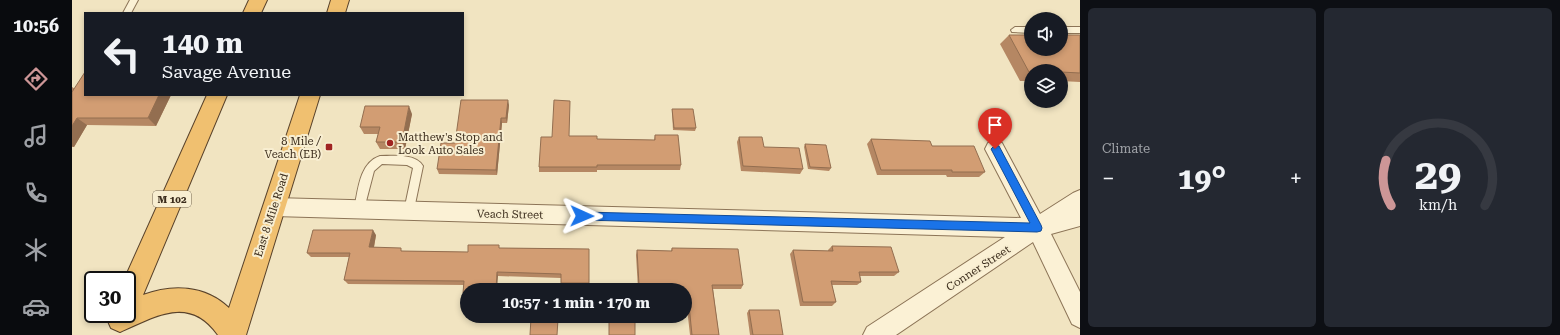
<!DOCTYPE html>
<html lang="en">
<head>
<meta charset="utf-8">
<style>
  body { margin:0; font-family:"Roboto Serif",serif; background:#242831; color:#f1f3f6; height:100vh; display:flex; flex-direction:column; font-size:15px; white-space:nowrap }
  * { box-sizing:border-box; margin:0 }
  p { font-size:13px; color:#9ea1a6 }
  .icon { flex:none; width:22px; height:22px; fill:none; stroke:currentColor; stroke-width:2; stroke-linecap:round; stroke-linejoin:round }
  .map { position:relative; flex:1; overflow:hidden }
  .drawer { display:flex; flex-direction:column; gap:8px; padding:8px; background:#0d0f14; width:480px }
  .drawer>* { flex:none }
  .hud { position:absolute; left:12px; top:12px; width:380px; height:84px; border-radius:0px; box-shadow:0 2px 6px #0003; background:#171b24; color:#f1f3f6; overflow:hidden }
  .controls { position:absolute; left:952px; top:12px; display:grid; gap:8px }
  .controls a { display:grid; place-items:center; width:44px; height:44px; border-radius:50%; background:#171b24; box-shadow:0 2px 6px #0003; font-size:20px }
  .speed { position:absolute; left:12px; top:271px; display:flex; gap:8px; font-size:20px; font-weight:700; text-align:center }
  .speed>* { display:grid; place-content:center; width:52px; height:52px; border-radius:50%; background:#171b24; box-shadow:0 2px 6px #0003; line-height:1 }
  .speed .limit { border:2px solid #111; border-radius:6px; background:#fff; color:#111 }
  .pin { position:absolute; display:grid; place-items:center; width:34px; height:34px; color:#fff; margin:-41px -17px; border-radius:50% 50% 50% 0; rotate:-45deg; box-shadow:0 0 4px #0007 }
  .pin .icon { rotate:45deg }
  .me { position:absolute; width:44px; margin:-22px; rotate:91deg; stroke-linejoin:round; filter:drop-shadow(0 0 3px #0008) }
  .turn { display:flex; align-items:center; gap:14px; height:84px; padding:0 12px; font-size:18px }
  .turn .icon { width:52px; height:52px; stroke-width:2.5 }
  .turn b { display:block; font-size:28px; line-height:34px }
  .big { font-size:30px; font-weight:700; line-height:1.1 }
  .drawer .tile { flex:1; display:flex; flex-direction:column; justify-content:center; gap:6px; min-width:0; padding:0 14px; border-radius:6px; background:#242831 }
  .drawer .dial { align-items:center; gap:0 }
  .dial svg { height:104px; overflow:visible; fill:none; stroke:#363941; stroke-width:7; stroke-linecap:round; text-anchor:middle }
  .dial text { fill:#f1f3f6; stroke:none }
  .heat { display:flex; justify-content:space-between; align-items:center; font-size:22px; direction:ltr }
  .drawer .tiles { flex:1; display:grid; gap:8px; grid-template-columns:repeat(2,1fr) }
  .trip { position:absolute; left:388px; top:283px; width:232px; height:40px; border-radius:20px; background:#171b24; box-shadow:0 2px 6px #0003; font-weight:700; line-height:40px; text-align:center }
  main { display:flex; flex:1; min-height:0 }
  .tab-bar { display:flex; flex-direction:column; width:72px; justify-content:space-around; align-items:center; background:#090b0e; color:#9ea1a6 }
  .tab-bar .icon { width:28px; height:28px }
  .tab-bar .selected { color:#cd9697 }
  .tab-bar b { font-size:18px; color:#f1f3f6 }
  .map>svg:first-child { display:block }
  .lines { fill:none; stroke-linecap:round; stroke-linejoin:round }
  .service-casing { stroke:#8c7457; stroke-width:2 }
  .minor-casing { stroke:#8c7457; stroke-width:2 }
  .trunk-casing { stroke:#59422b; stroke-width:2 }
  .service { fill:#fbf1d5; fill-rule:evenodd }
  .minor { fill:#fbf1d5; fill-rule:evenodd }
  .trunk { fill:#f0c070; fill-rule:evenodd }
  .wall { fill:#b58763 }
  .shaded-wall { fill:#936e50 }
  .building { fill:#d29d73; stroke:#936e50 }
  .route { fill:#1a73e8; stroke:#114b97 }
  .poi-dot { fill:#a02422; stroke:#f8eed1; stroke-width:1.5 }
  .labels { text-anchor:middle; stroke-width:4; stroke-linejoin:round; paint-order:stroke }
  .shield { fill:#f8eed1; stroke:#746652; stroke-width:1 }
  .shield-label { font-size:10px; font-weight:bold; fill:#3b2c1c }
  .poi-label { font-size:11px; fill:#3b2c1c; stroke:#f8eed1; text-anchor:start }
  .street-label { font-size:11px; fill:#3b2c1c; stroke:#f8eed1 }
</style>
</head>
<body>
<main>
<nav class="tab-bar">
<b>10:56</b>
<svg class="icon selected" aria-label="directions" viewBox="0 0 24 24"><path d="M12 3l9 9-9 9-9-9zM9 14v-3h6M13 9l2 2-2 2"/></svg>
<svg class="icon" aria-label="music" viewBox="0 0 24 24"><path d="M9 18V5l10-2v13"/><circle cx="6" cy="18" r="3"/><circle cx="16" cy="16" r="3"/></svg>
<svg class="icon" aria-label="phone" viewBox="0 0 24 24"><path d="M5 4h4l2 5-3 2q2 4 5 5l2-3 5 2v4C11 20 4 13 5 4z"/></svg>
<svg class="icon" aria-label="climate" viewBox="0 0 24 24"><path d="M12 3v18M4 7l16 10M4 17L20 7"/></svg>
<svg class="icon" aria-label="car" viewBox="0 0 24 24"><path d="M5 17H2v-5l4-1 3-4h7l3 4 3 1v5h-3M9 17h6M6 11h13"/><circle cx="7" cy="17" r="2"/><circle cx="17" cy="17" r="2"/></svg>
</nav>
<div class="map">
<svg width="1008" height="335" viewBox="0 0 1008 335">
  <rect width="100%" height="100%" fill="#f1e4c1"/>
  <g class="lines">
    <!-- service casing -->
    <g class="service-casing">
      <g id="service">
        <polygon points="58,0 66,0 59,13 51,13"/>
        <polygon points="943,27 959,27 959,33 940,32 939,30"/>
        <rect x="989" y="27" width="19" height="6"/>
        <path d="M308 156C321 156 344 153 351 166L341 214 337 216 333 214 332 211 341 168 335 165 310 164 302 171 291 213 287 215 283 213 282 210C286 191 287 163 308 156Z"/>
      </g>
    </g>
    <!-- minor casing -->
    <g class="minor-casing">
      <polygon id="minor" points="923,141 930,143 968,214 1001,193 1008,190 1008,226 979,234 1008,292 1008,328 1000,324 961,242 824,335 791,335 795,327 933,237 202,216 195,214 192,207 195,200 202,198 949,218 913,149 916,143"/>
    </g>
    <!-- trunk casing -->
    <g class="trunk-casing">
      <g id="trunk">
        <polygon points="177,0 195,0 189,13 171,13"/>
        <polygon points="259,0 277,0 273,13 255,13"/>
        <path d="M135 95H155L71 295C100 284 133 285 157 308L228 95H248L174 335H146C117 294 83 317 48 332L39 328 35 319 37 314H55V280H52Z"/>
      </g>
    </g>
    <!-- service -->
    <use href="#service" class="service"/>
    <!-- minor -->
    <use href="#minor" class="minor"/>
    <!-- trunk -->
    <use href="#trunk" class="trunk"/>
  </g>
  <!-- wall -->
  <g class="wall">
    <polygon points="937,35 1008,35 1008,82 989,81 989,71 959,71 959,81 948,81 928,44"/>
    <polygon points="0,87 13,95 99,95 84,126 15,125 2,147 0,147"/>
    <polygon points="437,105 435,123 430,123 425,175 367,174 365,169 383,143"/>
    <polygon points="600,109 624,128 623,131 601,130 600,112"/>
    <polygon points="340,114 333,149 308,149 304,142 306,134 292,134 288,127"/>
    <polygon points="583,135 609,165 608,170 525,170 525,172 467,172 467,167 497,136 525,139 582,140"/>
    <polygon points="667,137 692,147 731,169 728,174 669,171 665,142"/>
    <polygon points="799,139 860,146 913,172 907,177 875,177 874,175 805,175 795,144"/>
    <polygon points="733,144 759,168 757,171 736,169 732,147"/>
    <polygon points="304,235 302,247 331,251 396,252 428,248 517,249 516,288 489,287 489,278 426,276 395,290 395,297 393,297 391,293 392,285 276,284 272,280 277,257 239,257 235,253"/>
    <polygon points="760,246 827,272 822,276 788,276 789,282 785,285 760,285 764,302 760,306 728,306 718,254 721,250 756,251 756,250"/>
    <polygon points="600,248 671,285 669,289 641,289 647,335 618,335 614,299 613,299 613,290 602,290 602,289 566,289 564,255 565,250 599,251"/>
    <polygon points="677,310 711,335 678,335 675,313"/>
  </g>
  <!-- shaded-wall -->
  <g class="shaded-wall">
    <polygon points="87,95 99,95 84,126 76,118"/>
    <polygon points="436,100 437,105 435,123 434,118"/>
    <polygon points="337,106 340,114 333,149 330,142"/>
    <polygon points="5,118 15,125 2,147 0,146 0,126"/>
    <polygon points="429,118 430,123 425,175 424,170"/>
    <polygon points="301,230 304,235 301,252 297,247"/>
    <polygon points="425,272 426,276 425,290 424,290"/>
  </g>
  <!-- building -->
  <g class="building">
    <polygon points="937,35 959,35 959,49 989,49 989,35 1008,35 1008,73 989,72 989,71 959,71 959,72 957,72"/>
    <polygon points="13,72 13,95 87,95 76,118 5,118 0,126 0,92"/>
    <polygon points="389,100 436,100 434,118 429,118 424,170 365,169 369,143 383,143"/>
    <polygon points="482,100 498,101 497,136 525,136 525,139 583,140 583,135 606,135 609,165 525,165 525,167 467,167 469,137 480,137"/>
    <polygon points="293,106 337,106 330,142 304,142 308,127 288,127"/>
    <polygon points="600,109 621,109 624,128 602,128"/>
    <polygon points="667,137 690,137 692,147 727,148 731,169 671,166"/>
    <polygon points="799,139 858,141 860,146 902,146 913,172 880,172 880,170 809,170"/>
    <polygon points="733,144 754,145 759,168 738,167"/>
    <polygon points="241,230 301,230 297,247 329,248 329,251 396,252 396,245 427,245 427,248 517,249 517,283 489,283 489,274 425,272 424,290 395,290 395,293 391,293 392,281 272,280 278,253 235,253"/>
    <polygon points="760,246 819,247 827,272 787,272 789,282 759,281 764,302 731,302 721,250 761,251"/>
    <polygon points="600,248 666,249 671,285 640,285 647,335 620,335 616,295 613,295 613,290 604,290 603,285 567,285 565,250 600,251"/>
    <polygon points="677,310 707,310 711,335 681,335"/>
    <polygon points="459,318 486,319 485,335 458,335"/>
    <rect x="537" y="318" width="26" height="17"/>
  </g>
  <!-- route -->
  <polygon class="route" points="923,145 927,146 969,225 970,228 969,231 965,232 510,220 506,219 505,216 506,213 510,212 958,223 919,149"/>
  <!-- markers -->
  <g class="poi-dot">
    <circle cx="318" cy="143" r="4"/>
    <rect x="253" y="143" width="8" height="8" rx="2"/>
  </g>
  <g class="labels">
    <!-- shield labels -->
    <rect class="shield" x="81" y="191" width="38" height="16" rx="3"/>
    <g class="shield-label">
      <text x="100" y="203">M 102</text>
    </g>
    <!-- poi labels -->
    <g class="poi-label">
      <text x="326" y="141">Matthew's Stop and<tspan x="326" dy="13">Look Auto Sales</tspan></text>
      <text x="249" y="145" text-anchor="end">8 Mile /<tspan x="249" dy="13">Veach (EB)</tspan></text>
    </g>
    <!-- street labels -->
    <g class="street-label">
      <text transform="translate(438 214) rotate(1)" y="4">Veach Street</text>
      <text transform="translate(199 215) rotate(-72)" y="4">East 8 Mile Road</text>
      <text transform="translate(906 268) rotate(-33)" y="4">Conner Street</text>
    </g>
  </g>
</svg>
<div class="controls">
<a><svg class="icon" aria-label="sound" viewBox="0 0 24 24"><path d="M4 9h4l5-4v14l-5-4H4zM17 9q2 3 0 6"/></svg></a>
<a><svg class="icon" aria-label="layers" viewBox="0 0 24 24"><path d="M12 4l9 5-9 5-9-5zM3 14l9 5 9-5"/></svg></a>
</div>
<div class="speed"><div class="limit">30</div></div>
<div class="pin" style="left:923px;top:149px;background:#d93025"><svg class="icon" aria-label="arrive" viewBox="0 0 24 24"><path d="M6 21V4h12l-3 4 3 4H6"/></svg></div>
<svg class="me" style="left:510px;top:216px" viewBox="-20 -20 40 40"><path d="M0-17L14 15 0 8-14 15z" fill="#1a73e8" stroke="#fff" stroke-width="4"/></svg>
<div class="trip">10:57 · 1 min · 170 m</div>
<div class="hud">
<div class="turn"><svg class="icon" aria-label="left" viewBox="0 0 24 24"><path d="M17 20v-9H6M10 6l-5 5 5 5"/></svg><div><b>140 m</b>Savage Avenue</div></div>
</div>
</div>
<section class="drawer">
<div class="tiles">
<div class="tile"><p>Climate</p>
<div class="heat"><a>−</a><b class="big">19°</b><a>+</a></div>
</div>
<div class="tile dial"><svg viewBox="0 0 100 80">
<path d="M14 69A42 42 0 1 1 86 69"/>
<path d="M14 69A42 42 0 0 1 10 34" stroke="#cd9697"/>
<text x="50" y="56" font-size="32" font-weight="700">29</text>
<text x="50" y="72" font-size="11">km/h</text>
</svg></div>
</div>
</section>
</main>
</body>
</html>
